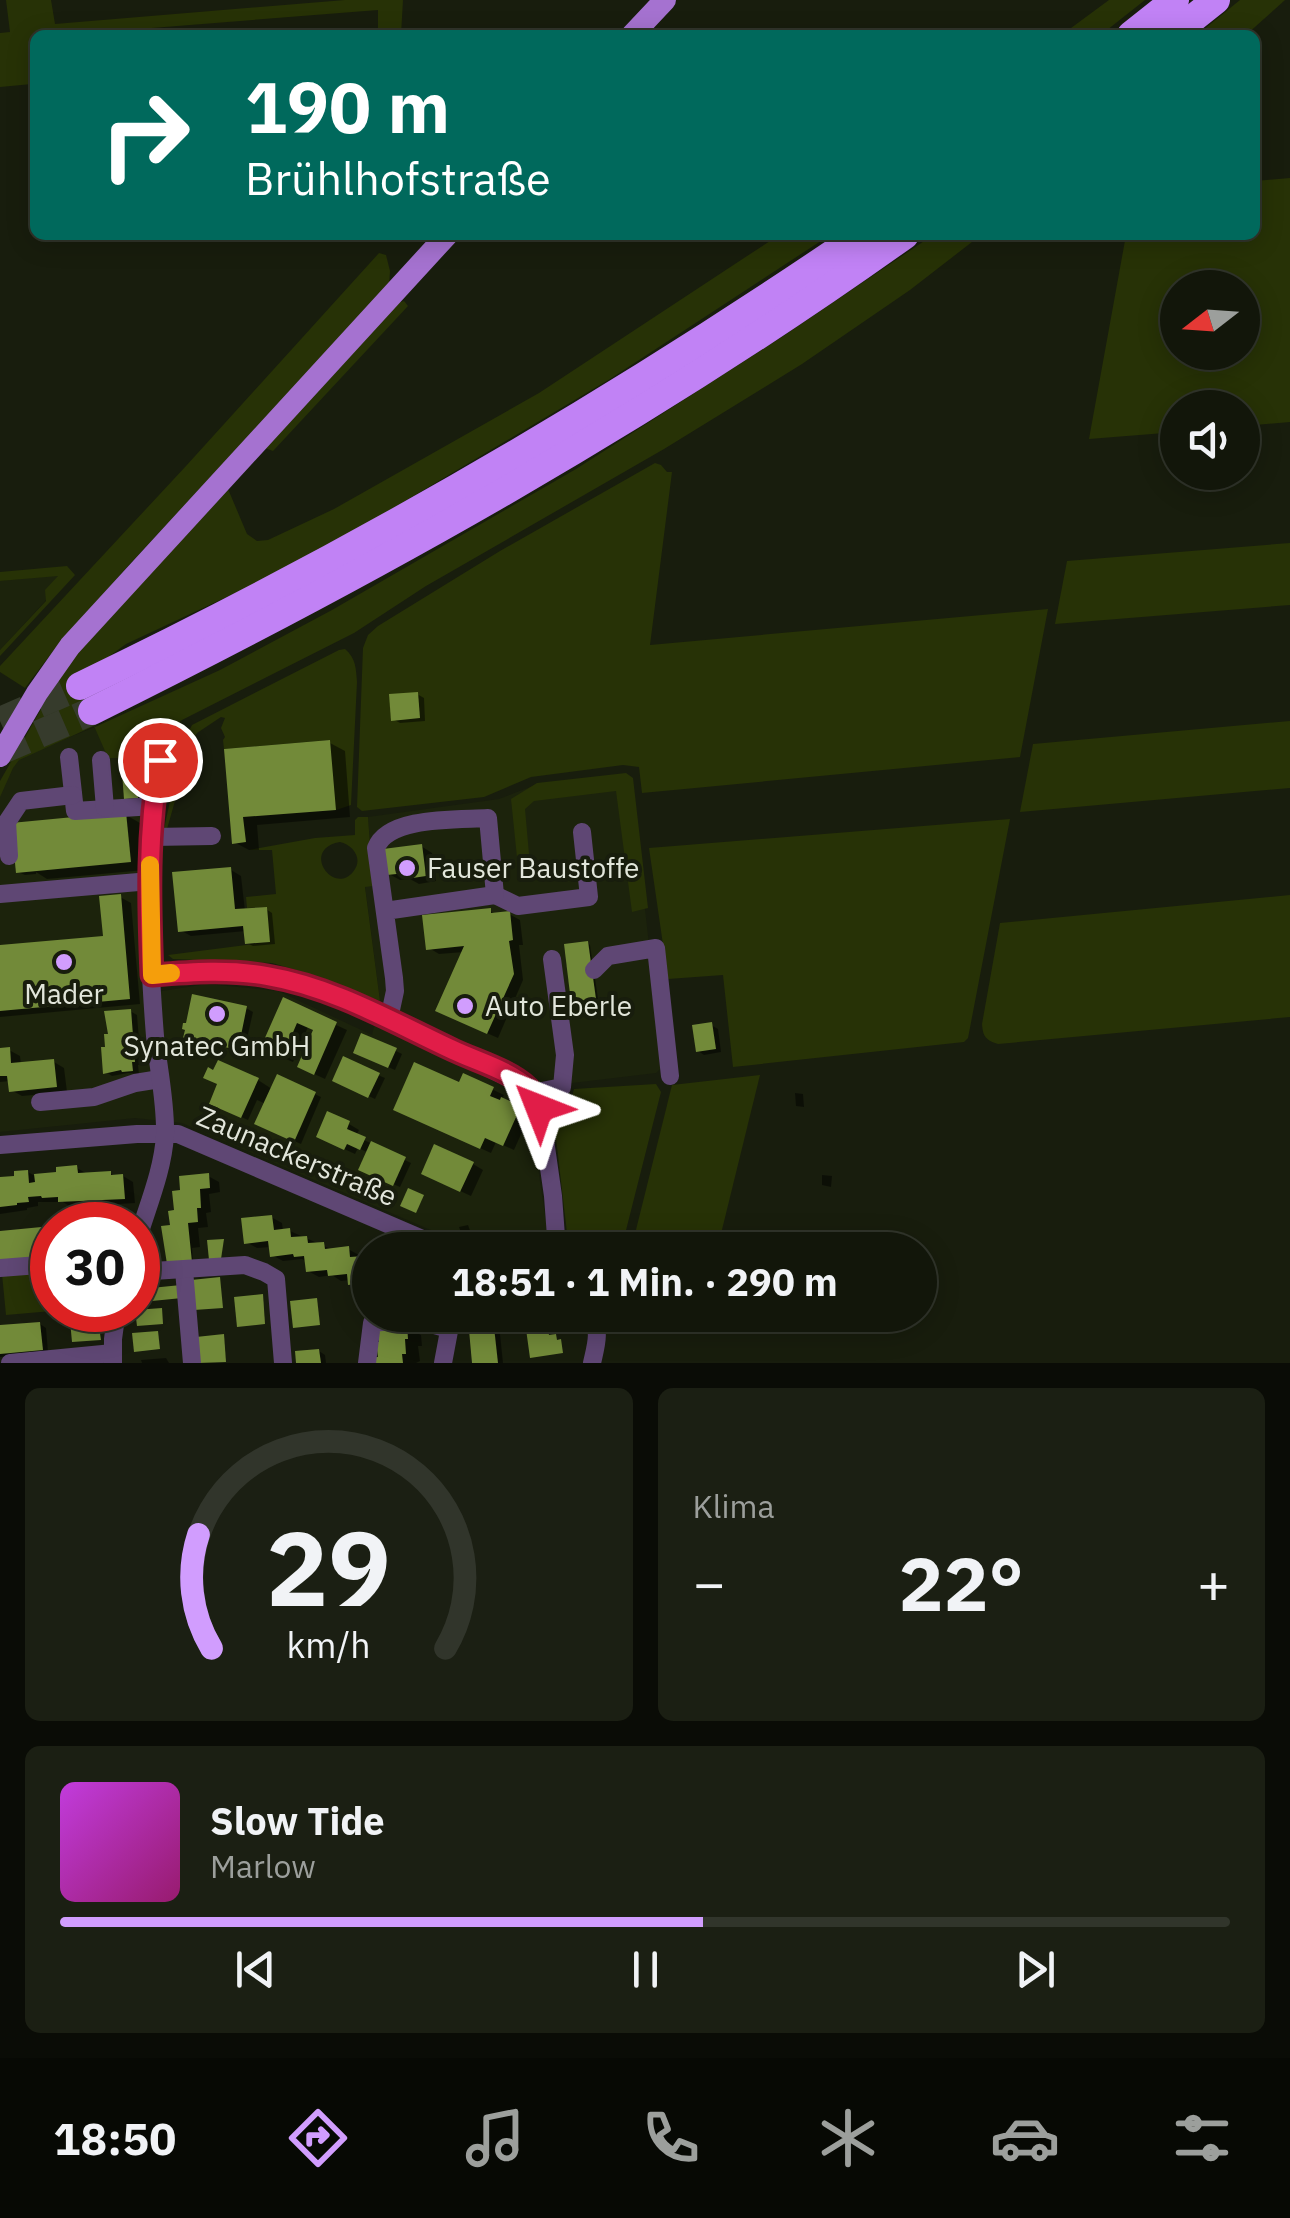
<!DOCTYPE html>
<html lang="de">
<head>
<meta charset="utf-8">
<style>
  body { margin:0; font-family:"IBM Plex Sans",sans-serif; background:#1b1f13; color:#f1f3f6; height:100vh; display:flex; flex-direction:column; font-size:38px; white-space:nowrap }
  * { box-sizing:border-box; margin:0 }
  p { font-size:32px; color:#9c9f9c }
  .icon { flex:none; width:55px; height:55px; fill:none; stroke:currentColor; stroke-width:2; stroke-linecap:round; stroke-linejoin:round }
  .map { position:relative; height:1363px; overflow:hidden }
  .panel { display:flex; flex-direction:column; gap:25px; padding:25px; background:#0a0c06; flex:1 }
  .panel>* { flex:none }
  .hud { position:absolute; left:30px; top:30px; width:1230px; height:210px; border-radius:15px; box-shadow:0 5px 25px #0003,0 0 0 2px #31352b; background:#00695c; color:#fff; overflow:hidden }
  .needle { width:65px; rotate:253deg }
  .tools { position:absolute; left:1160px; top:270px; display:grid; gap:20px }
  .tools a { display:grid; place-items:center; width:100px; height:100px; border-radius:50%; background:#12160a; box-shadow:0 5px 25px #0003,0 0 0 2px #31352b; font-size:50px }
  .speed { position:absolute; left:30px; top:1202px; display:flex; gap:20px; font-size:50px; font-weight:700; text-align:center }
  .speed>* { display:grid; place-content:center; width:130px; height:130px; border-radius:50%; background:#12160a; box-shadow:0 5px 25px #0003,0 0 0 2px #31352b; line-height:1 }
  .speed .limit { border:15px solid #d22; background:#fff; color:#111 }
  .pin { position:absolute; display:grid; place-items:center; width:85px; height:85px; color:#fff; margin:-42px; border:5px solid #fff; border-radius:50%; box-shadow:0 2px 10px #0007 }
  .me { position:absolute; width:110px; margin:-55px; rotate:315deg; stroke-linejoin:round; filter:drop-shadow(0 0 8px #0008) }
  .turn { display:flex; align-items:center; gap:35px; height:210px; padding:0 50px; font-size:45px }
  .turn .icon { width:130px; height:130px; stroke-width:2.5 }
  .turn b { display:block; font-size:70px; line-height:85px }
  .big { font-size:75px; font-weight:700; line-height:1.1 }
  .panel .widget { flex:1; display:flex; flex-direction:column; justify-content:center; gap:15px; min-width:0; padding:0 35px; border-radius:15px; background:#1b1f13 }
  .panel .dial { align-items:center; gap:0 }
  .dial svg { height:260px; overflow:visible; fill:none; stroke:#31352b; stroke-width:7; stroke-linecap:round; text-anchor:middle }
  .dial text { fill:#f1f3f6; stroke:none }
  .song { display:flex; align-items:center; gap:30px }
  .cover { width:120px; height:120px; border-radius:15px; background:linear-gradient(135deg,hsl(290 70% 55%),hsl(320 70% 35%)) }
  .played { height:10px; border-radius:5px; background:linear-gradient(90deg,#d19dfe 55%,#31352b 55%) }
  .keys { display:flex; justify-content:space-around; direction:ltr }
  .heat { display:flex; justify-content:space-between; align-items:center; font-size:55px; direction:ltr }
  .panel .tiles { flex:1; display:grid; gap:25px; grid-template-columns:1fr 1fr }
  .widget:last-child { grid-column:span 2 }
  .trip { position:absolute; left:352px; top:1232px; width:585px; height:100px; border-radius:50px; background:#12160a; box-shadow:0 5px 25px #0003,0 0 0 2px #31352b; font-weight:700; line-height:100px; text-align:center }
  .tab-bar { display:flex; height:160px; justify-content:space-around; align-items:center; background:#070904; color:#9c9f9c }
  .tab-bar .icon { width:70px; height:70px }
  .tab-bar .current { color:#d19dfe }
  .tab-bar b { font-size:45px; color:#f1f3f6 }
  .map>svg:first-child { display:block }
  .built { fill:#1c230c }
  .green { fill:#273206; fill-rule:evenodd }
  .shadow { fill:#0007 }
  .building { fill:#728a39 }
  .lines { fill:none; stroke-linecap:round; stroke-linejoin:round }
  .highway-tunnel { stroke:#363b2c; stroke-width:28; stroke-dasharray:28 14; stroke-linecap:butt }
  .minor { stroke:#5f4774; stroke-width:18 }
  .major { stroke:#a572d0; stroke-width:22 }
  .highway { stroke:#c182f5; stroke-width:28 }
  .route-casing { stroke:#92132f; stroke-width:25 }
  .route { stroke:#e11d48; stroke-width:18 }
  .slow { stroke:#f59e0b; stroke-width:18 }
  .poi-dot { fill:#d19dfe; stroke:#181d0d; stroke-width:4 }
  .labels { text-anchor:middle; stroke-width:8; stroke-linejoin:round; paint-order:stroke }
  .poi-label { font-size:28px; fill:#e2e6db; stroke:#181d0d; text-anchor:start }
  .street-label { font-size:28px; fill:#e2e6db; stroke:#181d0d }
</style>
</head>
<body>
<div class="map">
<svg width="1290" height="1363" viewBox="0 0 1290 1363">
  <rect width="100%" height="100%" fill="#181d0d"/>
  <!-- built -->
  <g class="built">
    <polygon points="60,575 46,600 0,650 0,581"/>
    <polygon points="182,720 172,791 143,799 141,863 143,994 207,984 278,991 372,1035 380,1001 365,886 373,886 368,817 499,799 538,784 630,779 663,1066 656,1073 547,1086 534,1078 521,1097 532,1125 550,1250 477,1250 182,1123 135,1118 0,1132 0,791 13,760 95,727 108,758 119,758"/>
  </g>
  <!-- green -->
  <g class="green">
    <polygon points="6,0 51,0 55,24 345,0 403,0 401,35 378,35 378,10 64,35 35,35 35,101 32,84 0,87 0,33 10,32"/>
    <polygon points="1109,0 1145,0 1107,30 1097,35 1056,35 1067,31"/>
    <polygon points="1240,0 1285,0 1246,35 1197,35"/>
    <path d="M1290 178V422L1243 426 1242 408H1178L1177 432 1089 439 1126 235H1255V181ZM1178 288H1242V352H1178Z"/>
    <polygon points="779,235 830,235 610,379 358,529 261,581 126,644 100,663 72,677 95,727 220,670 332,610 576,469 782,337 933,235 981,235 910,290 802,364 664,449 426,586 354,633 182,720 120,758 108,758 94,726 19,760 13,768 0,797 0,781 56,683 71,660 228,489 247,534 257,541 268,540 334,509 539,393"/>
    <polygon points="379,253 386,255 390,271 389,285 127,567 53,651 25,688 0,672 0,666 186,466"/>
    <polygon points="404,301 408,306 273,451 265,448 397,303"/>
    <polygon points="655,463 661,465 667,472 672,472 650,645 1048,609 1020,757 642,793 639,767 623,765 531,777 484,797 362,811 357,807 363,648 368,635 378,626 500,551"/>
    <polygon points="1290,543 1290,605 1055,624 1067,561"/>
    <polygon points="67,566 75,575 0,656 0,650 46,601 45,590 58,576 0,581 0,572"/>
    <path d="M345 649C356 658 356 669 357 682L351 805 336 810 330 740 224 749 223 740 225 737 221 728 225 718 221 717 197 733 192 741 167 829H164L182 745 192 725 339 650Z"/>
    <polygon points="1290,721 1290,788 1020,812 1033,744"/>
    <polygon points="626,773 633,778 648,908 632,912 616,791 534,801 525,809 530,865 518,867 511,799 537,783"/>
    <path d="M358 817H368L373 886 365 887 380 1001 320 977 272 963 173 959 168 955 269 942 267 907 247 908 246 897 276 894 272 850H249L315 838 355 835V820ZM340 842C353 845 364 859 353 872 333 896 300 849 340 842Z"/>
    <polygon points="1010,819 968,1038 964,1042 733,1067 723,975 668,979 649,848"/>
    <path d="M1290 895V1017L998 1044C985 1040 983 1036 982 1024L1000 923Z"/>
    <polygon points="760,1075 717,1250 631,1250 672,1085"/>
    <polygon points="656,1084 661,1092 621,1250 610,1250 605,1243 605,1239 598,1236 593,1243 580,1244 581,1250 569,1250 554,1121 545,1099 564,1094 571,1100 574,1089"/>
    <polygon points="48,1270 52,1311 6,1315 2,1274"/>
  </g>
  <!-- shadow -->
  <g class="shadow">
    <polygon points="417,694 424,698 425,721 400,723 393,719"/>
    <polygon points="330,743 345,751 350,817 257,825 259,850 249,850 234,842 227,751"/>
    <polygon points="134,761 141,764 144,801 133,802 126,798"/>
    <polygon points="126,815 140,823 145,870 47,879 36,872 36,874 25,875 18,872"/>
    <polygon points="421,846 432,853 436,881 419,884 410,879 400,880 389,874"/>
    <polygon points="231,870 241,876 245,911 266,909 272,913 275,944 253,946 247,943 246,931 191,936 180,930"/>
    <polygon points="120,897 131,903 140,1004 0,1017 0,948 105,938"/>
    <polygon points="490,911 498,915 509,914 520,920 523,945 519,945 523,980 498,1038 448,1016 464,952 439,954 429,948"/>
    <polygon points="588,943 590,945 598,999 576,1002 574,1000"/>
    <polygon points="284,1001 347,1030 325,1079 310,1072 316,1030 308,1027 293,1062 274,1054"/>
    <polygon points="246,1008 253,1012 244,1052 192,1040 186,1037"/>
    <polygon points="130,1011 137,1015 141,1064 138,1065 139,1074 128,1073 112,1076 106,1072"/>
    <polygon points="711,1025 718,1029 721,1052 704,1055 698,1051"/>
    <polygon points="9,1050 20,1056 21,1065 54,1062 64,1068 67,1092 22,1096 11,1090 10,1081 0,1082 0,1051"/>
    <polygon points="396,1051 402,1054 395,1070 362,1056"/>
    <polygon points="378,1075 385,1078 375,1099 341,1083"/>
    <polygon points="465,1076 504,1095 501,1100 530,1114 514,1150 496,1142 491,1153 406,1115 461,1085"/>
    <polygon points="278,1077 321,1097 301,1144 263,1127 266,1104 257,1100 248,1120 218,1107 220,1084 258,1080 272,1089"/>
    <polygon points="795,1093 803,1094 804,1107 796,1106"/>
    <polygon points="349,1124 359,1130 356,1136 411,1163 400,1187 368,1173 369,1153 358,1148 355,1154 329,1142"/>
    <polygon points="473,1164 483,1170 471,1196 434,1179"/>
    <polygon points="77,1168 89,1175 110,1173 116,1177 123,1176 133,1182 135,1203 71,1207 63,1202 38,1202 38,1206 27,1208 27,1210 0,1214 0,1180 17,1178 28,1172 35,1176"/>
    <polygon points="822,1175 832,1176 831,1187 822,1185"/>
    <polygon points="208,1176 219,1182 220,1192 209,1194 211,1212 206,1213 208,1227 198,1228 200,1247 192,1248 193,1262 171,1264 172,1227"/>
    <polygon points="271,1217 282,1223 283,1231 290,1231 333,1250 348,1249 359,1255 359,1259 370,1262 370,1288 361,1289 351,1283 350,1280 341,1281 332,1275 319,1277 308,1271 307,1262 302,1259 283,1261 272,1255 271,1247 257,1248 246,1242"/>
    <polygon points="121,1222 126,1225 86,1225"/>
    <polygon points="468,1225 472,1236 463,1238 459,1227"/>
    <polygon points="40,1324 46,1328 48,1352 0,1357 0,1328"/>
    <polygon points="406,1327 421,1335 422,1346 418,1346 420,1361 416,1363 376,1363"/>
    <polygon points="494,1330 500,1334 503,1363 475,1363"/>
    <polygon points="319,1351 325,1355 326,1363 299,1363"/>
    <polygon points="166,1358 169,1363 142,1363 141,1360"/>
  </g>
  <!-- building -->
  <g class="building">
    <polygon points="418,692 420,718 391,721 389,694"/>
    <polygon points="330,740 336,810 243,817 246,842 232,844 224,749"/>
    <polygon points="135,758 138,798 124,799 121,759"/>
    <polygon points="126,812 131,862 16,873 11,823"/>
    <polygon points="422,844 426,876 406,879 406,873 387,875 383,849"/>
    <polygon points="231,867 235,909 267,907 270,942 245,944 243,926 178,932 172,872"/>
    <polygon points="121,894 130,999 0,1011 0,945 103,936 99,896"/>
    <polygon points="491,908 491,913 510,911 513,940 509,941 514,974 487,1034 435,1011 464,946 426,950 422,915"/>
    <polygon points="588,941 596,999 571,1002 564,944"/>
    <polygon points="192,994 247,1006 238,1050 183,1038 185,1030 182,1029 183,1023 186,1023"/>
    <polygon points="283,997 337,1022 314,1075 297,1067 313,1030 297,1023 282,1058 260,1049"/>
    <polygon points="131,1009 135,1062 132,1062 133,1071 122,1072 121,1070 103,1074 101,1047 105,1047 104,1034 108,1034 104,1011"/>
    <polygon points="712,1022 716,1049 696,1052 692,1025"/>
    <polygon points="361,1033 397,1048 388,1068 353,1053"/>
    <polygon points="10,1047 11,1063 54,1059 57,1087 9,1092 7,1076 0,1076 0,1048"/>
    <polygon points="343,1056 380,1073 368,1098 332,1081"/>
    <polygon points="218,1060 259,1078 241,1118 209,1104 217,1084 203,1078 208,1067 213,1070"/>
    <polygon points="414,1062 459,1082 463,1073 494,1087 490,1096 500,1100 501,1097 521,1106 503,1146 485,1138 480,1149 393,1110"/>
    <polygon points="277,1074 316,1092 294,1142 254,1124"/>
    <polygon points="327,1111 350,1121 347,1129 366,1137 360,1150 347,1144 344,1150 316,1137"/>
    <polygon points="371,1141 406,1157 393,1186 358,1170"/>
    <polygon points="434,1144 474,1162 460,1192 421,1174"/>
    <polygon points="77,1165 78,1173 111,1171 111,1175 123,1174 125,1199 58,1202 58,1197 42,1198 41,1196 28,1197 29,1202 17,1203 17,1205 0,1207 0,1177 14,1176 14,1171 28,1170 29,1183 35,1182 34,1174 56,1172 56,1167"/>
    <polygon points="209,1173 210,1188 200,1189 201,1208 197,1208 198,1222 188,1223 192,1262 167,1264 161,1226 170,1225 168,1211 174,1210 172,1191 180,1190 179,1176"/>
    <polygon points="408,1188 424,1195 416,1213 400,1206"/>
    <polygon points="272,1215 274,1230 290,1228 291,1237 307,1236 308,1243 324,1242 325,1249 349,1246 350,1257 364,1256 365,1263 370,1262 370,1282 348,1285 347,1274 328,1276 327,1270 306,1272 304,1256 294,1257 293,1254 270,1257 268,1241 244,1244 241,1218"/>
    <polygon points="52,1226 52,1251 45,1252 46,1256 0,1260 0,1231"/>
    <polygon points="224,1239 221,1259 209,1260 207,1240"/>
    <polygon points="220,1277 223,1308 194,1310 191,1280"/>
    <polygon points="181,1285 182,1298 142,1302 141,1289"/>
    <polygon points="263,1294 265,1324 237,1327 234,1297"/>
    <polygon points="317,1298 320,1325 293,1328 290,1301"/>
    <polygon points="162,1308 163,1324 137,1326 135,1310"/>
    <polygon points="69,1310 82,1310 84,1329 99,1327 101,1340 72,1342"/>
    <polygon points="40,1322 43,1350 0,1354 0,1325"/>
    <polygon points="407,1324 408,1339 405,1339 406,1354 402,1354 403,1363 374,1363 374,1357 378,1357 376,1342 379,1342 377,1328"/>
    <polygon points="494,1327 498,1363 472,1363 469,1330"/>
    <polygon points="538,1327 538,1332 548,1330 549,1335 556,1334 557,1340 561,1339 563,1353 530,1358 526,1329"/>
    <polygon points="158,1331 160,1349 134,1352 132,1333"/>
    <polygon points="224,1334 226,1362 198,1363 196,1337"/>
    <polygon points="319,1349 321,1363 296,1363 295,1351"/>
  </g>
  <g class="lines">
    <!-- highway-tunnel -->
    <g class="highway-tunnel">
      <polyline points="0,721 80,686"/>
      <polyline points="0,751 92,711"/>
    </g>
    <!-- minor -->
    <g class="minor">
      <polyline points="69,757 75,811 154,806"/>
      <polyline points="101,760 105,808"/>
      <polyline points="152,837 212,836"/>
      <polyline points="9,856 7,822 21,801 73,795"/>
      <polyline points="0,894 150,881"/>
      <polyline points="495,895 518,906 589,897 582,832"/>
      <path d="M385 911 495 895 488 818C458 820 388 816 376 848L394 978 395 991 389 1019"/>
      <polyline points="594,970 608,956 656,948 670,1076"/>
      <polyline points="152,975 226,972 268,976 305,985 389,1019 527,1087 535,1099 542,1119 553,1196 557,1250"/>
      <polyline points="532,1093 562,1087 565,1055 552,959"/>
      <polyline points="40,1102 94,1097 135,1083 160,1079"/>
      <polyline points="0,1145 137,1134 178,1134 448,1250"/>
      <path d="M138 1238C148 1205 163 1170 165 1135 166 1102 158 1068 155 1036 148 947 144 848 161 760"/>
      <polyline points="0,1268 52,1264"/>
      <polyline points="184,1270 192,1363"/>
      <polyline points="138,1272 245,1265 264,1272 276,1279 283,1363"/>
      <path d="M591 1315C601 1331 596 1345 592 1363"/>
      <polyline points="10,1363 113,1353"/>
      <polyline points="113,1363 113,1339 117,1310"/>
      <polyline points="367,1363 372,1323 413,1319 449,1329"/>
      <polyline points="443,1363 452,1315"/>
    </g>
    <!-- major -->
    <g class="major">
      <polyline points="632,35 665,0"/>
      <polyline points="0,756 37,693 70,646 447,235"/>
    </g>
    <!-- highway -->
    <g class="highway">
      <polyline points="1131,35 1175,0"/>
      <polyline points="1172,35 1216,0"/>
      <path d="M80 686C351 556 611 405 860 235"/>
      <path d="M92 711C374 571 649 418 905 235"/>
    </g>
  </g>
  <g class="lines">
    <!-- route casing -->
    <g class="route-casing">
      <path id="route" d="M160 760C147 830 149 903 152 975 191 972 229 969 267 976 333 987 393 1022 453 1050 476 1061 509 1070 528 1088 533 1094 536 1101 539 1108"/>
    </g>
    <!-- route -->
    <use href="#route" class="route"/>
    <!-- slow -->
    <polyline class="slow" points="150,865 152,975 171,973"/>
  </g>
  <!-- markers -->
  <g class="poi-dot">
    <circle cx="407" cy="868" r="10"/>
    <circle cx="64" cy="962" r="10"/>
    <circle cx="465" cy="1006" r="10"/>
    <circle cx="217" cy="1014" r="10"/>
  </g>
  <g class="labels">
    <!-- poi labels -->
    <g class="poi-label">
      <text x="427" y="878">Fauser Baustoffe</text>
      <text x="64" y="1004" text-anchor="middle">Mader</text>
      <text x="485" y="1016">Auto Eberle</text>
      <text x="217" y="1056" text-anchor="middle">Synatec GmbH</text>
    </g>
    <!-- street labels -->
    <g class="street-label">
      <text transform="translate(297 1156) rotate(23)" y="10">Zaunackerstraße</text>
    </g>
  </g>
</svg>
<div class="tools">
<a><svg class="needle" viewBox="-14 -14 28 28"><path d="M0-13l5 13h-10z" fill="#e53935"/><path d="M0 13l5-13h-10z" fill="#9c9f9c"/></svg></a>
<a><svg class="icon" aria-label="sound" viewBox="0 0 24 24"><path d="M4 9h4l5-4v14l-5-4H4zM17 9q2 3 0 6"/></svg></a>
</div>
<div class="speed"><div class="limit">30</div></div>
<div class="pin" style="left:160px;top:760px;background:#d93025"><svg class="icon" aria-label="arrive" viewBox="0 0 24 24"><path d="M6 21V4h12l-3 4 3 4H6"/></svg></div>
<svg class="me" style="left:539px;top:1108px" viewBox="-20 -20 40 40"><path d="M0-17L14 15 0 8-14 15z" fill="#e11d48" stroke="#fff" stroke-width="4"/></svg>
<div class="trip">18:51 · 1 Min. · 290 m</div>
<div class="hud">
<div class="turn"><svg class="icon" aria-label="right" viewBox="0 0 24 24"><path d="M7 20v-9h11M14 6l5 5-5 5"/></svg><div><b>190 m</b>Brühlhofstraße</div></div>
</div>
</div>
<section class="panel">
<div class="tiles">
<div class="widget dial"><svg viewBox="0 0 100 80">
<path d="M14 69A42 42 0 1 1 86 69"/>
<path d="M14 69A42 42 0 0 1 10 34" stroke="#d19dfe"/>
<text x="50" y="56" font-size="32" font-weight="700">29</text>
<text x="50" y="72" font-size="11">km/h</text>
</svg></div>
<div class="widget"><p>Klima</p>
<div class="heat"><a>−</a><b class="big">22°</b><a>+</a></div>
</div>
<div class="widget">
<div class="song"><i class="cover"></i><div><b>Slow Tide</b><p>Marlow</p></div></div>
<div class="played"></div>
<div class="keys"><svg class="icon" aria-label="previous" viewBox="0 0 24 24"><path d="M18 5L8 12l10 7zM5 5v14"/></svg><svg class="icon" aria-label="pause" viewBox="0 0 24 24"><path d="M8 5v14M16 5v14"/></svg><svg class="icon" aria-label="next" viewBox="0 0 24 24"><path d="M6 5l10 7-10 7zM19 5v14"/></svg></div>
</div>
</div>
</section>
<nav class="tab-bar">
<b>18:50</b>
<svg class="icon current" aria-label="directions" viewBox="0 0 24 24"><path d="M12 3l9 9-9 9-9-9zM9 14v-3h6M13 9l2 2-2 2"/></svg>
<svg class="icon" aria-label="music" viewBox="0 0 24 24"><path d="M9 18V5l10-2v13"/><circle cx="6" cy="18" r="3"/><circle cx="16" cy="16" r="3"/></svg>
<svg class="icon" aria-label="phone" viewBox="0 0 24 24"><path d="M5 4h4l2 5-3 2q2 4 5 5l2-3 5 2v4C11 20 4 13 5 4z"/></svg>
<svg class="icon" aria-label="climate" viewBox="0 0 24 24"><path d="M12 3v18M4 7l16 10M4 17L20 7"/></svg>
<svg class="icon" aria-label="car" viewBox="0 0 24 24"><path d="M5 17H2v-5l4-1 3-4h7l3 4 3 1v5h-3M9 17h6M6 11h13"/><circle cx="7" cy="17" r="2"/><circle cx="17" cy="17" r="2"/></svg>
<svg class="icon" aria-label="filters" viewBox="0 0 24 24"><path d="M4 7h16M4 17h16"/><circle cx="9" cy="7" r="2"/><circle cx="15" cy="17" r="2"/></svg>
</nav>
</body>
</html>
